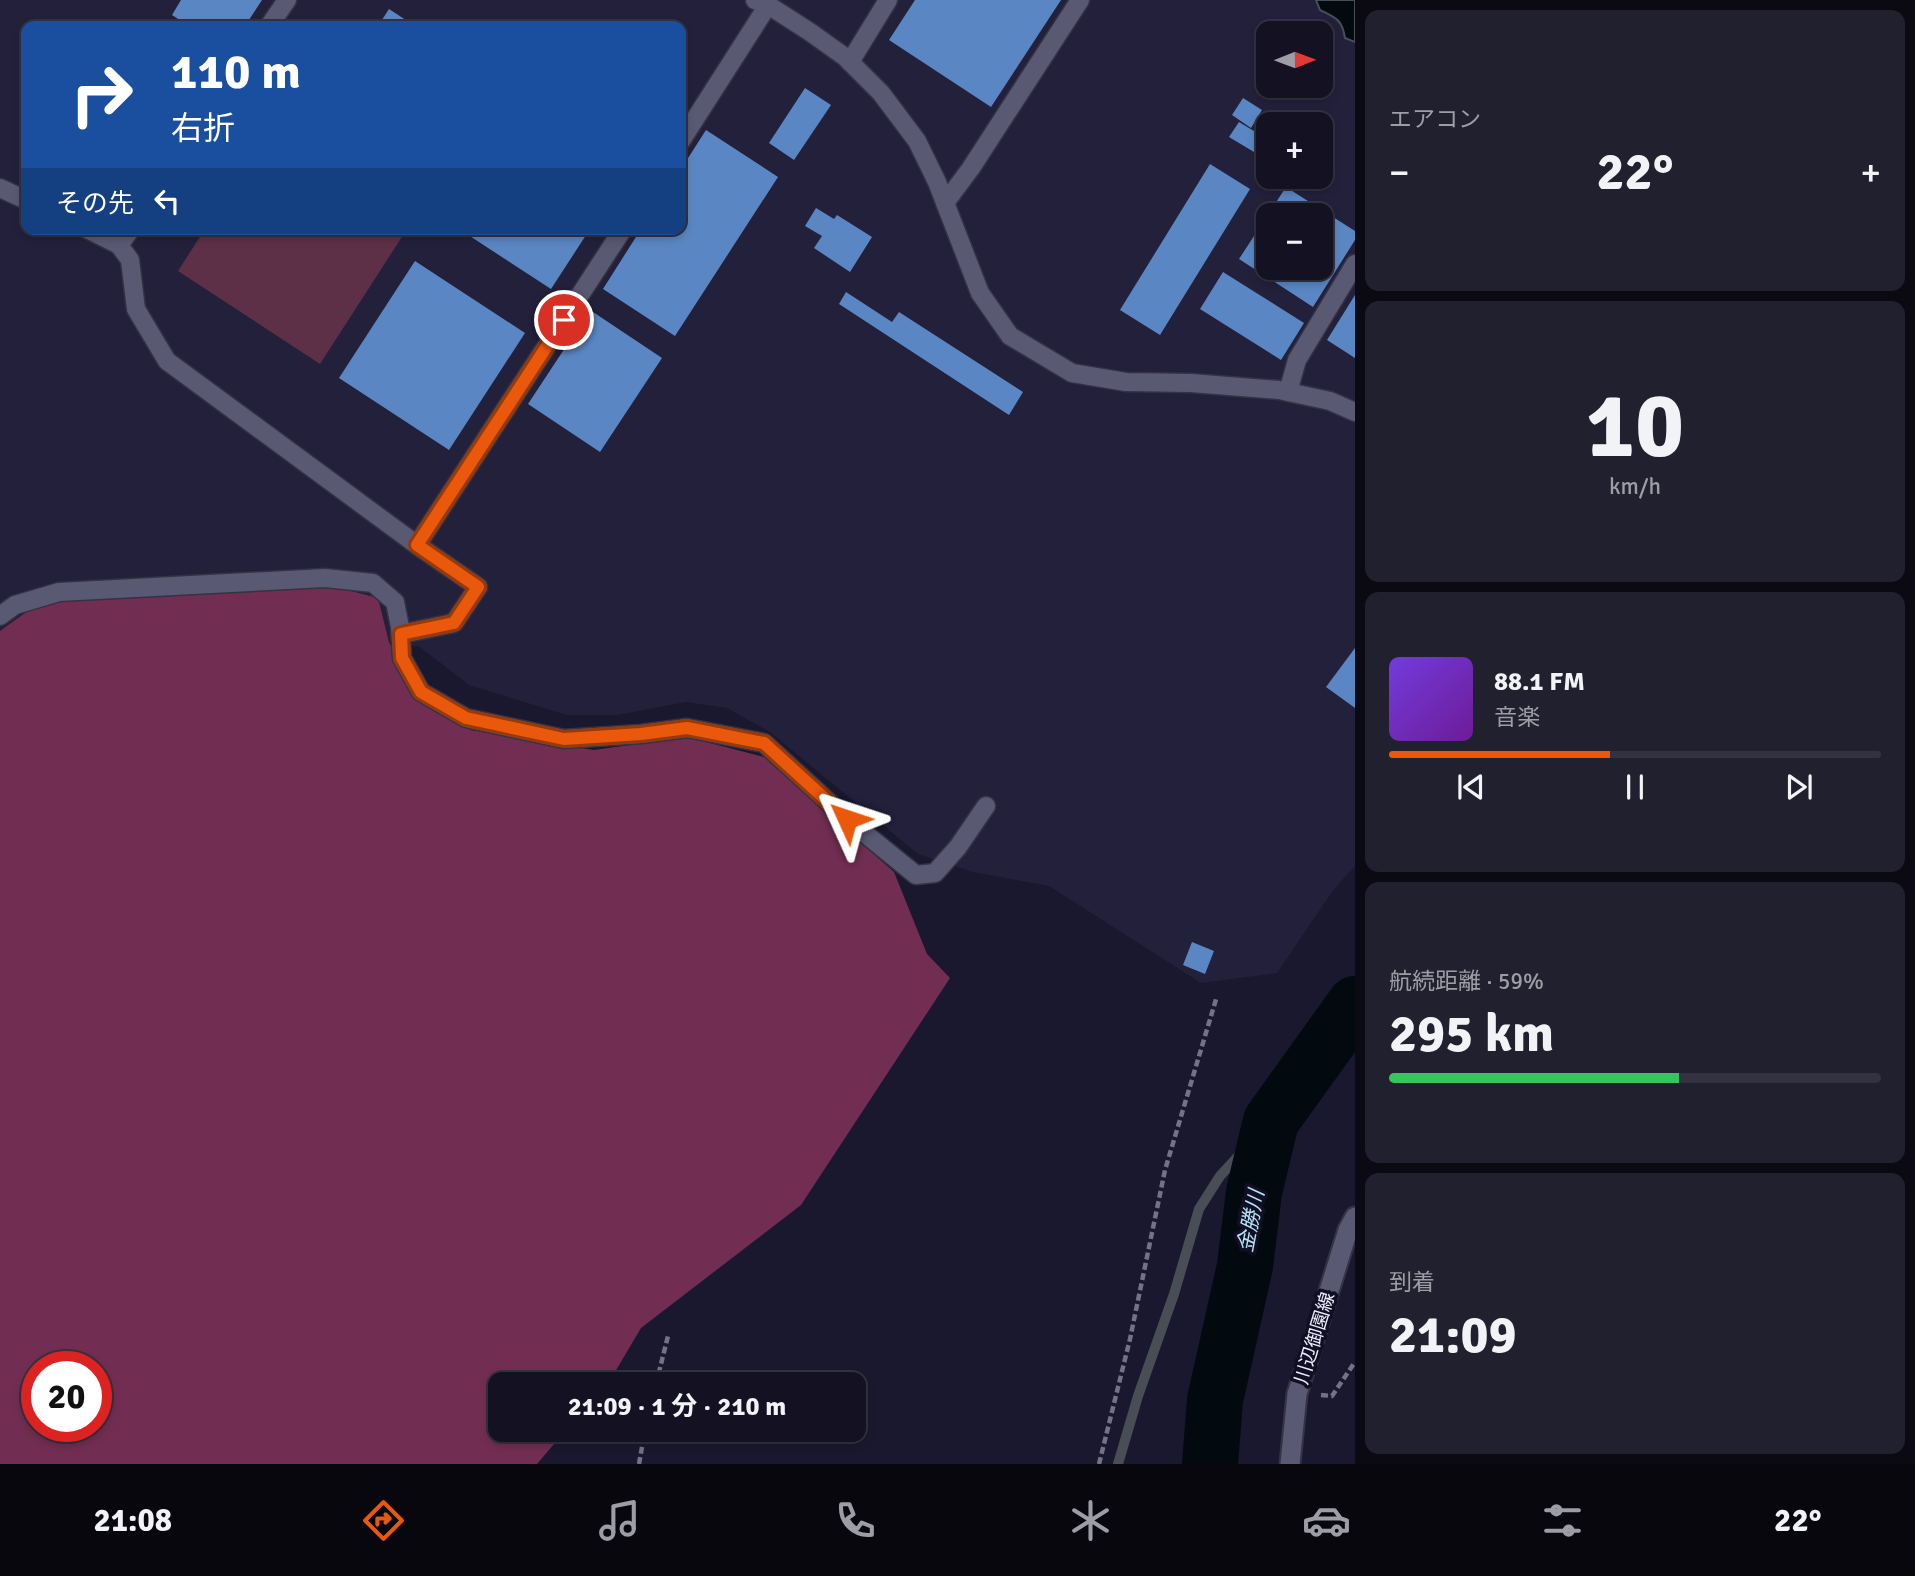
<!DOCTYPE html>
<html lang="ja">
<head>
<meta charset="utf-8">
<style>
  body { margin:0; font-family:Signika,"Noto Sans JP",sans-serif; background:#21202f; color:#f1f3f6; height:100vh; display:flex; flex-direction:column; font-size:26px; white-space:nowrap }
  * { box-sizing:border-box; margin:0 }
  p { font-size:23px; color:#9d9ea5 }
  .icon { flex:none; width:38px; height:38px; fill:none; stroke:currentColor; stroke-width:2; stroke-linecap:round; stroke-linejoin:round }
  .map { position:relative; flex:1; overflow:hidden }
  .panel { display:flex; flex-direction:column; gap:10px; padding:10px; background:#0b0a13; width:560px }
  .panel>* { flex:none }
  .banner { position:absolute; left:21px; top:21px; width:665px; height:214px; border-radius:14px; box-shadow:0 4px 10px #0003,0 0 0 2px #333240; background:#1a4fa0; color:#fff; overflow:hidden }
  .needle { width:46px; rotate:89deg }
  .buttons { position:absolute; left:1256px; top:21px; display:grid; gap:14px }
  .buttons a { display:grid; place-items:center; width:77px; height:77px; border-radius:14px; background:#141222; box-shadow:0 4px 10px #0003,0 0 0 2px #333240; font-size:35px }
  .speed { position:absolute; left:21px; top:1351px; display:flex; gap:14px; font-size:35px; font-weight:700; text-align:center }
  .speed>* { display:grid; place-content:center; width:91px; height:91px; border-radius:50%; background:#141222; box-shadow:0 4px 10px #0003,0 0 0 2px #333240; line-height:1 }
  .speed .limit { border:10px solid #d22; background:#fff; color:#111 }
  .pin { position:absolute; display:grid; place-items:center; width:60px; height:60px; color:#fff; margin:-30px; border:4px solid #fff; border-radius:50%; box-shadow:0 2px 7px #0007 }
  .me { position:absolute; width:77px; margin:-38px; rotate:312deg; stroke-linejoin:round; filter:drop-shadow(0 0 5px #0008) }
  .turn { display:flex; align-items:center; gap:24px; height:147px; padding:0 35px; font-size:32px }
  .turn .icon { width:91px; height:91px; stroke-width:2.5 }
  .turn b { display:block; font-size:49px; line-height:60px }
  .then { display:flex; align-items:center; height:66px; padding:0 35px; background:#0003; gap:14px; font-size:26px }
  .big { font-size:52px; font-weight:700; line-height:1.1 }
  .panel .widget { flex:1; display:flex; flex-direction:column; justify-content:center; gap:10px; min-width:0; padding:0 24px; border-radius:14px; background:#21202f }
  .panel .dial { align-items:center; gap:0 }
  .dial b { font-size:91px; line-height:1 }
  .song { display:flex; align-items:center; gap:21px }
  .cover { width:84px; height:84px; border-radius:10px; background:linear-gradient(135deg,hsl(260 70% 55%),hsl(280 70% 35%)) }
  .played { height:7px; border-radius:4px; background:linear-gradient(90deg,#ea580c 45%,#333240 45%) }
  .keys { display:flex; justify-content:space-around; direction:ltr }
  .heat { display:flex; justify-content:space-between; align-items:center; font-size:38px; direction:ltr }
  .charge { height:10px; border-radius:5px; background:linear-gradient(90deg,#34c759 59%,#333240 0) }
  .trip { position:absolute; left:488px; top:1372px; width:378px; height:70px; border-radius:14px; background:#141222; box-shadow:0 4px 10px #0003,0 0 0 2px #333240; font-weight:700; line-height:70px; text-align:center }
  .menu { display:flex; height:112px; justify-content:space-around; align-items:center; background:#08070e; color:#9d9ea5 }
  .menu .icon { width:49px; height:49px }
  .menu .selected { color:#ea580c }
  .menu b { font-size:32px; color:#f1f3f6 }
  main { display:flex; flex:1; min-height:0 }
  .map>svg:first-child { display:block }
  .built { fill:#23203c; fill-rule:evenodd }
  .green { fill:#5e3047 }
  .forest { fill:#722e52; fill-rule:evenodd }
  .water { fill:#020a0f; stroke:#494e56; stroke-width:2 }
  .lines { fill:none; stroke-linecap:round; stroke-linejoin:round }
  .stream { stroke:#494e56; stroke-width:10 }
  .river { stroke:#020a0f; stroke-width:56 }
  .building { fill:#5a87c3; fill-rule:evenodd }
  .service-casing { stroke:#343244; stroke-width:21 }
  .secondary-casing { stroke:#343244; stroke-width:23 }
  .path { stroke:#747386; stroke-width:4.5; stroke-dasharray:7 3.5; stroke-linecap:butt }
  .service { stroke:#5a5974; stroke-width:18 }
  .secondary { stroke:#5a5974; stroke-width:19 }
  .route-casing { stroke:#983908; stroke-width:18 }
  .route { stroke:#ea580c; stroke-width:12 }
  .labels { text-anchor:middle; stroke-width:7; stroke-linejoin:round; paint-order:stroke }
  .street-label { font-size:19px; fill:#eeedfd; stroke:#110f24 }
  .water-label { font-size:21px; font-style:italic; fill:#b5e3f6; stroke:#110f24 }
</style>
</head>
<body>
<main>
<div class="map">
<svg width="1355" height="1464" viewBox="0 0 1355 1464">
  <rect width="100%" height="100%" fill="#1a182e"/>
  <!-- built -->
  <path class="built" d="M0 0H1355V866L1334 889 1277 973 1201 983 1049 886 973 872 918 854 770 732 727 708 686 702 617 715H567L469 685 420 647 389 642 378 598 29 610 0 631ZM26 26H681V229H26ZM1269 33H1321V86H1269ZM1269 124H1321V177H1269ZM1269 215H1321V268H1269Z"/>
  <!-- green -->
  <polygon class="green" points="205,229 407,229 320,364 178,271"/>
  <!-- forest -->
  <path class="forest" d="M328 585 378 598 389 642 416 699 471 730 594 750 687 737 764 757 894 872 927 954 950 978 801 1205 641 1328 615 1372 605 1384H500V1430H566L537 1464H0V631L29 610 69 600ZM37 1367H96V1426H37Z"/>
  <!-- water -->
  <path class="water" d="M1316 0H1355V42L1345 38C1342 19 1336 18 1320 10Z"/>
  <g class="lines">
    <!-- stream -->
    <polyline class="stream" points="1118,1464 1138,1396 1174,1294 1199,1209 1220,1176 1271,1121"/>
    <!-- river -->
    <polyline class="river" points="1210,1464 1215,1400 1245,1266 1254,1192 1271,1121 1355,1004"/>
  </g>
  <!-- building -->
  <g class="building">
    <polygon points="181,0 262,0 245,26 189,26 172,15"/>
    <polygon points="915,0 1061,0 991,107 889,40"/>
    <polygon points="389,9 415,26 378,26"/>
    <polygon points="805,88 831,105 794,160 769,143"/>
    <polygon points="1243,98 1262,110 1251,128 1232,115"/>
    <polygon points="1239,122 1269,140 1269,161 1229,137"/>
    <polygon points="706,130 778,177 675,336 603,289 641,229 681,229 681,169"/>
    <polygon points="1210,164 1250,189 1160,335 1120,310"/>
    <path d="M1286 187 1355 231V240L1313 307 1239 259ZM1269 215H1321V268H1269Z"/>
    <polygon points="816,208 834,219 837,215 872,237 850,272 814,248 822,236 805,226"/>
    <polygon points="459,229 590,229 551,289"/>
    <polygon points="415,261 525,333 449,450 339,378"/>
    <polygon points="1223,272 1304,323 1281,360 1200,309"/>
    <polygon points="846,292 892,322 899,312 1023,392 1009,415 839,304"/>
    <polygon points="1355,295 1355,358 1327,340"/>
    <polygon points="590,310 662,358 600,452 528,404"/>
    <polygon points="1355,648 1355,708 1326,687"/>
    <polygon points="1192,942 1214,951 1205,974 1183,965"/>
  </g>
  <g class="lines">
    <!-- service casing -->
    <g class="service-casing">
      <g id="service">
        <polyline points="755,0 768,5 810,32 845,57 881,93 917,141 937,182 980,293 1010,336 1072,373 1126,382 1191,383 1279,390 1330,401 1355,412"/>
        <polyline points="269,26 287,0"/>
        <polyline points="850,62 888,0"/>
        <polyline points="681,141 768,5"/>
        <polyline points="0,188 26,200"/>
        <polyline points="945,203 971,168 1080,0"/>
        <polyline points="87,229 119,245"/>
        <polyline points="131,229 119,245 130,260 136,309 167,361 417,545 478,587 454,623 401,634"/>
        <polyline points="1288,392 1297,360 1355,264"/>
        <polyline points="417,545 623,229"/>
        <polyline points="0,616 15,605 59,592 325,578 373,583 395,602 400,627 402,658 421,692 466,718 564,739 641,734 687,728 764,743 847,819 916,875 935,873 958,847 986,806"/>
      </g>
    </g>
    <!-- secondary casing -->
    <g class="secondary-casing">
      <polyline id="secondary" points="1290,1464 1297,1394 1348,1230 1355,1217"/>
    </g>
    <!-- path -->
    <g class="path">
      <polyline points="656,1384 668,1336"/>
      <polyline points="1321,1395 1332,1396 1355,1362"/>
      <polyline points="639,1464 645,1430"/>
      <polyline points="1099,1464 1130,1339 1165,1170 1217,996"/>
    </g>
    <!-- service -->
    <use href="#service" class="service"/>
    <!-- secondary -->
    <use href="#secondary" class="secondary"/>
  </g>
  <g class="lines">
    <!-- route casing -->
    <g class="route-casing">
      <polyline id="route" points="564,320 417,545 478,587 454,623 401,634 402,658 421,692 466,718 564,739 641,734 687,728 764,743 847,819"/>
    </g>
    <!-- route -->
    <use href="#route" class="route"/>
  </g>
  <g class="labels">
    <!-- street labels -->
    <g class="street-label">
      <text transform="translate(1314 1338) rotate(-73)" y="7">川辺御園線</text>
    </g>
    <!-- water labels -->
    <g class="water-label">
      <text transform="translate(1251 1221) rotate(-79)" y="7">金勝川</text>
    </g>
  </g>
</svg>
<div class="buttons">
<a><svg class="needle" viewBox="-14 -14 28 28"><path d="M0-13l5 13h-10z" fill="#e53935"/><path d="M0 13l5-13h-10z" fill="#9d9ea5"/></svg></a>
<a>+</a>
<a>−</a>
</div>
<div class="speed"><div class="limit">20</div></div>
<div class="pin" style="left:564px;top:320px;background:#d93025"><svg class="icon" aria-label="arrive" viewBox="0 0 24 24"><path d="M6 21V4h12l-3 4 3 4H6"/></svg></div>
<svg class="me" style="left:847px;top:819px" viewBox="-20 -20 40 40"><path d="M0-17L14 15 0 8-14 15z" fill="#ea580c" stroke="#fff" stroke-width="4"/></svg>
<div class="trip">21:09 · 1 分 · 210 m</div>
<div class="banner">
<div class="turn"><svg class="icon" aria-label="right" viewBox="0 0 24 24"><path d="M7 20v-9h11M14 6l5 5-5 5"/></svg><div><b>110 m</b>右折</div></div>
<div class="then">その先<svg class="icon" aria-label="left" viewBox="0 0 24 24"><path d="M17 20v-9H6M10 6l-5 5 5 5"/></svg></div>
</div>
</div>
<section class="panel">
<div class="widget"><p>エアコン</p>
<div class="heat"><a>−</a><b class="big">22°</b><a>+</a></div>
</div>
<div class="widget dial"><b>10</b><p>km/h</p></div>
<div class="widget">
<div class="song"><i class="cover"></i><div><b>88.1 FM</b><p>音楽</p></div></div>
<div class="played"></div>
<div class="keys"><svg class="icon" aria-label="previous" viewBox="0 0 24 24"><path d="M18 5L8 12l10 7zM5 5v14"/></svg><svg class="icon" aria-label="pause" viewBox="0 0 24 24"><path d="M8 5v14M16 5v14"/></svg><svg class="icon" aria-label="next" viewBox="0 0 24 24"><path d="M6 5l10 7-10 7zM19 5v14"/></svg></div>
</div>
<div class="widget"><p>航続距離 · 59%</p><b class="big">295 km</b><div class="charge"></div></div>
<div class="widget"><p>到着</p><b class="big">21:09</b></div>
</section>
</main>
<nav class="menu">
<b>21:08</b>
<svg class="icon selected" aria-label="directions" viewBox="0 0 24 24"><path d="M12 3l9 9-9 9-9-9zM9 14v-3h6M13 9l2 2-2 2"/></svg>
<svg class="icon" aria-label="music" viewBox="0 0 24 24"><path d="M9 18V5l10-2v13"/><circle cx="6" cy="18" r="3"/><circle cx="16" cy="16" r="3"/></svg>
<svg class="icon" aria-label="phone" viewBox="0 0 24 24"><path d="M5 4h4l2 5-3 2q2 4 5 5l2-3 5 2v4C11 20 4 13 5 4z"/></svg>
<svg class="icon" aria-label="climate" viewBox="0 0 24 24"><path d="M12 3v18M4 7l16 10M4 17L20 7"/></svg>
<svg class="icon" aria-label="car" viewBox="0 0 24 24"><path d="M5 17H2v-5l4-1 3-4h7l3 4 3 1v5h-3M9 17h6M6 11h13"/><circle cx="7" cy="17" r="2"/><circle cx="17" cy="17" r="2"/></svg>
<svg class="icon" aria-label="filters" viewBox="0 0 24 24"><path d="M4 7h16M4 17h16"/><circle cx="9" cy="7" r="2"/><circle cx="15" cy="17" r="2"/></svg>
<b>22°</b>
</nav>
</body>
</html>
